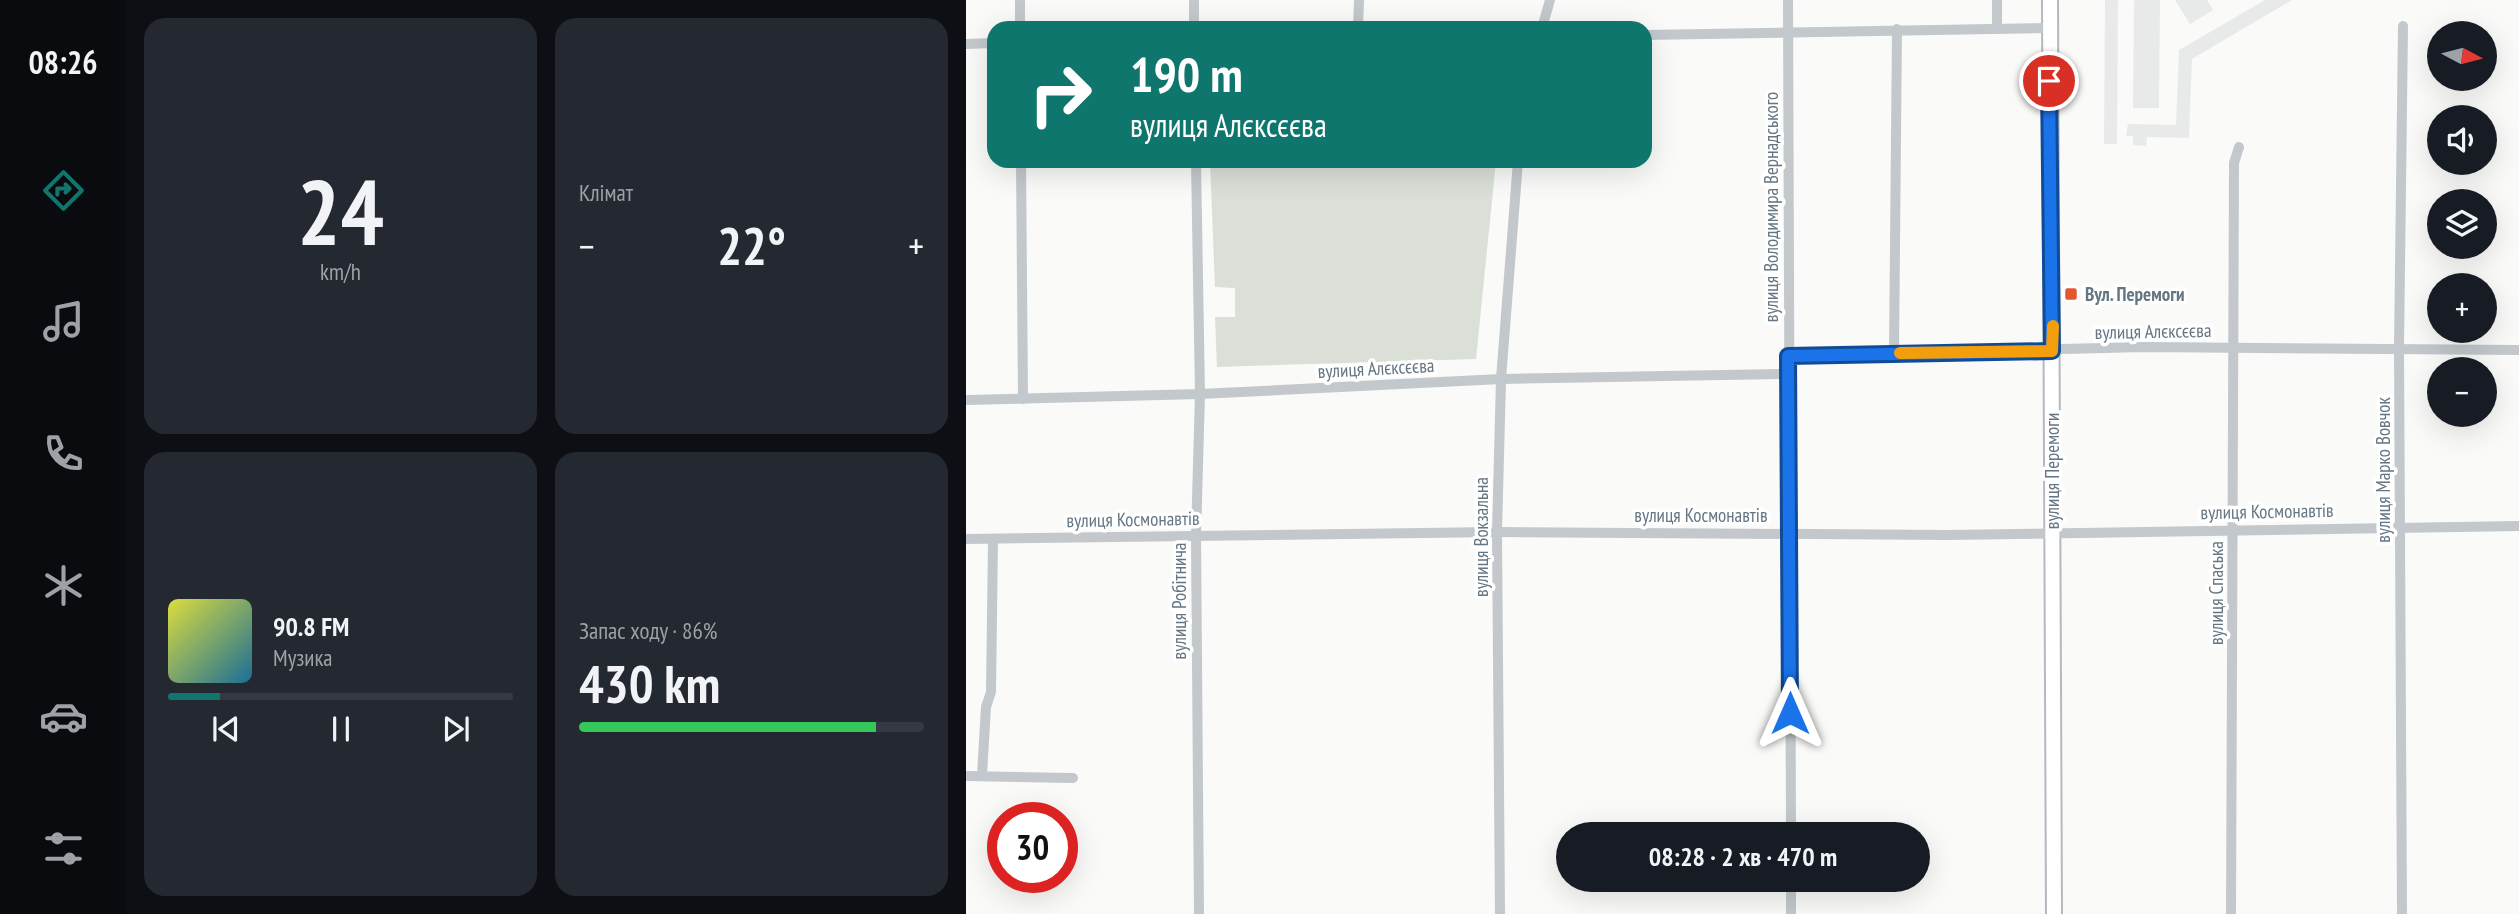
<!DOCTYPE html>
<html lang="uk">
<head>
<meta charset="utf-8">
<style>
  body { margin:0; font-family:"PT Sans Narrow",sans-serif; background:#242831; color:#f1f3f6; height:100vh; display:flex; flex-direction:column; font-size:26px; white-space:nowrap }
  * { box-sizing:border-box; margin:0 }
  p { font-size:23px; color:#9ea1a6 }
  .icon { flex:none; width:38px; height:38px; fill:none; stroke:currentColor; stroke-width:2; stroke-linecap:round; stroke-linejoin:round }
  .map { position:relative; flex:1; overflow:hidden }
  .sheet { display:flex; flex-direction:column; gap:18px; padding:18px; background:#0d0f14; width:840px }
  .sheet>* { flex:none }
  .top-card { position:absolute; left:21px; top:21px; width:665px; height:147px; border-radius:21px; box-shadow:0 7px 28px #0002; background:#0f766e; color:#fff; overflow:hidden }
  .needle { width:46px; rotate:97deg }
  .controls { position:absolute; left:1461px; top:21px; display:grid; gap:14px }
  .controls a { display:grid; place-items:center; width:70px; height:70px; border-radius:50%; background:#171b24; box-shadow:0 7px 28px #0002; font-size:35px }
  .speed { position:absolute; left:21px; top:802px; display:flex; gap:14px; font-size:35px; font-weight:700; text-align:center }
  .speed>* { display:grid; place-content:center; width:91px; height:91px; border-radius:50%; background:#171b24; box-shadow:0 7px 28px #0002; line-height:1 }
  .speed .limit { border:10px solid #d22; background:#fff; color:#111 }
  .pin { position:absolute; display:grid; place-items:center; width:60px; height:60px; color:#fff; margin:-30px; border:4px solid #fff; border-radius:50%; box-shadow:0 2px 7px #0007 }
  .me { position:absolute; width:77px; margin:-38px; rotate:0deg; stroke-linejoin:round; filter:drop-shadow(0 0 5px #0008) }
  .turn { display:flex; align-items:center; gap:24px; height:147px; padding:0 28px; font-size:32px }
  .turn .icon { width:91px; height:91px; stroke-width:2.5 }
  .turn b { display:block; font-size:49px; line-height:60px }
  .big { font-size:52px; font-weight:800; line-height:1.1 }
  .sheet .card { flex:1; display:flex; flex-direction:column; justify-content:center; gap:10px; min-width:0; padding:0 24px; border-radius:21px; background:#242831 }
  .sheet .dial { align-items:center; gap:0 }
  .dial b { font-size:91px; line-height:1 }
  .song { display:flex; align-items:center; gap:21px }
  .cover { width:84px; height:84px; border-radius:10px; background:linear-gradient(135deg,hsl(60 70% 55%),hsl(200 70% 35%)) }
  .played { height:7px; border-radius:4px; background:linear-gradient(90deg,#0f766e 15%,#363941 15%) }
  .keys { display:flex; justify-content:space-around; direction:ltr }
  .heat { display:flex; justify-content:space-between; align-items:center; font-size:38px; direction:ltr }
  .charge { height:10px; border-radius:5px; background:linear-gradient(90deg,#34c759 86%,#363941 0) }
  .sheet .tiles { flex:1; display:grid; gap:18px; grid-template-columns:repeat(2,1fr) }
  .trip { position:absolute; left:590px; top:822px; width:374px; height:70px; border-radius:35px; background:#171b24; box-shadow:0 7px 28px #0002; font-weight:800; line-height:70px; text-align:center }
  main { display:flex; flex:1; min-height:0 }
  .dock { display:flex; flex-direction:column; width:126px; justify-content:space-around; align-items:center; background:#090b0e; color:#9ea1a6 }
  .dock .icon { width:49px; height:49px }
  .dock .selected { color:#0f766e }
  .dock b { font-size:32px; color:#f1f3f6 }
  .map>svg:first-child { display:block }
  .built { fill:#e8e9e9 }
  .green { fill:#dadfd7 }
  .lines { fill:none; stroke-linecap:round; stroke-linejoin:round }
  .secondary-casing { stroke:#b3babf; stroke-width:18 }
  .minor { stroke:#c3c8cc; stroke-width:10 }
  .secondary { stroke:#fff; stroke-width:14 }
  .route-casing { stroke:#114b97; stroke-width:18 }
  .route { stroke:#1a73e8; stroke-width:12 }
  .slow { stroke:#f59e0b; stroke-width:12 }
  .poi-dot { fill:#e4572e; stroke:#fff; stroke-width:2.5 }
  .labels { text-anchor:middle; stroke-width:7; stroke-linejoin:round; paint-order:stroke }
  .street-label { font-size:19px; fill:#657683; stroke:#fff }
  .poi-label { font-size:19px; font-weight:bold; fill:#657683; stroke:#fff; text-anchor:start }
</style>
</head>
<body>
<main>
<nav class="dock">
<b>08:26</b>
<svg class="icon selected" aria-label="directions" viewBox="0 0 24 24"><path d="M12 3l9 9-9 9-9-9zM9 14v-3h6M13 9l2 2-2 2"/></svg>
<svg class="icon" aria-label="music" viewBox="0 0 24 24"><path d="M9 18V5l10-2v13"/><circle cx="6" cy="18" r="3"/><circle cx="16" cy="16" r="3"/></svg>
<svg class="icon" aria-label="phone" viewBox="0 0 24 24"><path d="M5 4h4l2 5-3 2q2 4 5 5l2-3 5 2v4C11 20 4 13 5 4z"/></svg>
<svg class="icon" aria-label="climate" viewBox="0 0 24 24"><path d="M12 3v18M4 7l16 10M4 17L20 7"/></svg>
<svg class="icon" aria-label="car" viewBox="0 0 24 24"><path d="M5 17H2v-5l4-1 3-4h7l3 4 3 1v5h-3M9 17h6M6 11h13"/><circle cx="7" cy="17" r="2"/><circle cx="17" cy="17" r="2"/></svg>
<svg class="icon" aria-label="filters" viewBox="0 0 24 24"><path d="M4 7h16M4 17h16"/><circle cx="9" cy="7" r="2"/><circle cx="15" cy="17" r="2"/></svg>
</nav>
<section class="sheet">
<div class="tiles">
<div class="card dial"><b>24</b><p>km/h</p></div>
<div class="card"><p>Клімат</p>
<div class="heat"><a>−</a><b class="big">22°</b><a>+</a></div>
</div>
<div class="card">
<div class="song"><i class="cover"></i><div><b>90.8 FM</b><p>Музика</p></div></div>
<div class="played"></div>
<div class="keys"><svg class="icon" aria-label="previous" viewBox="0 0 24 24"><path d="M18 5L8 12l10 7zM5 5v14"/></svg><svg class="icon" aria-label="pause" viewBox="0 0 24 24"><path d="M8 5v14M16 5v14"/></svg><svg class="icon" aria-label="next" viewBox="0 0 24 24"><path d="M6 5l10 7-10 7zM19 5v14"/></svg></div>
</div>
<div class="card"><p>Запас ходу · 86%</p><b class="big">430 km</b><div class="charge"></div></div>
</div>
</section>
<div class="map">
<svg width="1553" height="914" viewBox="0 0 1553 914">
  <rect width="100%" height="100%" fill="#fafaf8"/>
  <!-- built -->
  <g class="built">
    <polygon points="1139,0 1152,0 1151,144 1138,144"/>
    <polygon points="1168,0 1194,0 1193,108 1167,108"/>
    <polygon points="1209,0 1241,0 1247,10 1224,24"/>
    <polygon points="1299,0 1326,0 1226,59 1223,138 1181,137 1180,146 1167,145 1167,136 1160,136 1162,124 1210,125 1213,50"/>
  </g>
  <!-- green -->
  <polygon class="green" points="244,161 530,161 510,359 251,367 249,317 269,317 269,288 249,287"/>
  <g class="lines">
    <!-- secondary casing -->
    <g class="secondary-casing">
      <polyline id="secondary" points="1084,0 1088,914"/>
    </g>
    <!-- minor -->
    <g class="minor">
      <polyline points="54,0 54,28"/>
      <polyline points="228,0 228,28"/>
      <polyline points="822,0 825,835"/>
      <polyline points="392,28 393,0"/>
      <polyline points="576,28 584,0"/>
      <polyline points="1031,29 1031,0"/>
      <polyline points="679,35 1082,28"/>
      <polyline points="0,44 28,43"/>
      <polyline points="55,161 57,399"/>
      <polyline points="230,161 234,394 230,535 233,914"/>
      <polyline points="928,353 931,29"/>
      <polyline points="822,356 1178,347 1553,350"/>
      <polyline points="0,400 234,394 535,379 821,374"/>
      <polyline points="0,539 531,532 982,535 1553,526"/>
      <polyline points="16,775 20,707 25,692 27,539"/>
      <polyline points="0,776 107,778"/>
      <polyline points="825,880 825,914"/>
      <polyline points="534,914 531,532 535,379 552,161"/>
      <polyline points="1265,914 1268,163 1273,147"/>
      <polyline points="1436,914 1433,347 1437,26"/>
    </g>
    <!-- secondary -->
    <use href="#secondary" class="secondary"/>
  </g>
  <g class="lines">
    <!-- route casing -->
    <g class="route-casing">
      <polyline id="route" points="824,713 822,356 1086,351 1083,81"/>
    </g>
    <!-- route -->
    <use href="#route" class="route"/>
    <!-- slow -->
    <polyline class="slow" points="934,353 1086,351 1087,326"/>
  </g>
  <!-- markers -->
  <rect class="poi-dot" x="1098" y="287" width="14" height="14" rx="3.5"/>
  <g class="labels">
    <!-- street labels -->
    <g class="street-label">
      <text transform="translate(805 207) rotate(-90)" y="7">вулиця Володимира Вернадського</text>
      <text transform="translate(1187 331) rotate(-1)" y="7">вулиця Алєксєєва</text>
      <text transform="translate(410 368) rotate(-3)" y="7">вулиця Алєксєєва</text>
      <text transform="translate(1417 470) rotate(-90)" y="7">вулиця Марко Вовчок</text>
      <text transform="translate(1086 471) rotate(-90)" y="7">вулиця Перемоги</text>
      <text transform="translate(1301 511) rotate(-1)" y="7">вулиця Космонавтів</text>
      <text x="735" y="522">вулиця Космонавтів</text>
      <text transform="translate(167 519) rotate(-1)" y="7">вулиця Космонавтів</text>
      <text transform="translate(515 537) rotate(-90)" y="7">вулиця Вокзальна</text>
      <text transform="translate(1250 593) rotate(-90)" y="7">вулиця Спаська</text>
      <text transform="translate(213 601) rotate(-90)" y="7">вулиця Робітнича</text>
    </g>
    <!-- poi labels -->
    <g class="poi-label">
      <text x="1119" y="301">Вул. Перемоги</text>
    </g>
  </g>
</svg>
<div class="controls">
<a><svg class="needle" viewBox="-14 -14 28 28"><path d="M0-13l5 13h-10z" fill="#e53935"/><path d="M0 13l5-13h-10z" fill="#9ea1a6"/></svg></a>
<a><svg class="icon" aria-label="sound" viewBox="0 0 24 24"><path d="M4 9h4l5-4v14l-5-4H4zM17 9q2 3 0 6"/></svg></a>
<a><svg class="icon" aria-label="layers" viewBox="0 0 24 24"><path d="M12 4l9 5-9 5-9-5zM3 14l9 5 9-5"/></svg></a>
<a>+</a>
<a>−</a>
</div>
<div class="speed"><div class="limit">30</div></div>
<div class="pin" style="left:1083px;top:81px;background:#d93025"><svg class="icon" aria-label="arrive" viewBox="0 0 24 24"><path d="M6 21V4h12l-3 4 3 4H6"/></svg></div>
<svg class="me" style="left:824px;top:713px" viewBox="-20 -20 40 40"><path d="M0-17L14 15 0 8-14 15z" fill="#1a73e8" stroke="#fff" stroke-width="4"/></svg>
<div class="trip">08:28 · 2 хв · 470 m</div>
<div class="top-card">
<div class="turn"><svg class="icon" aria-label="right" viewBox="0 0 24 24"><path d="M7 20v-9h11M14 6l5 5-5 5"/></svg><div><b>190 m</b>вулиця Алєксєєва</div></div>
</div>
</div>
</main>
</body>
</html>
